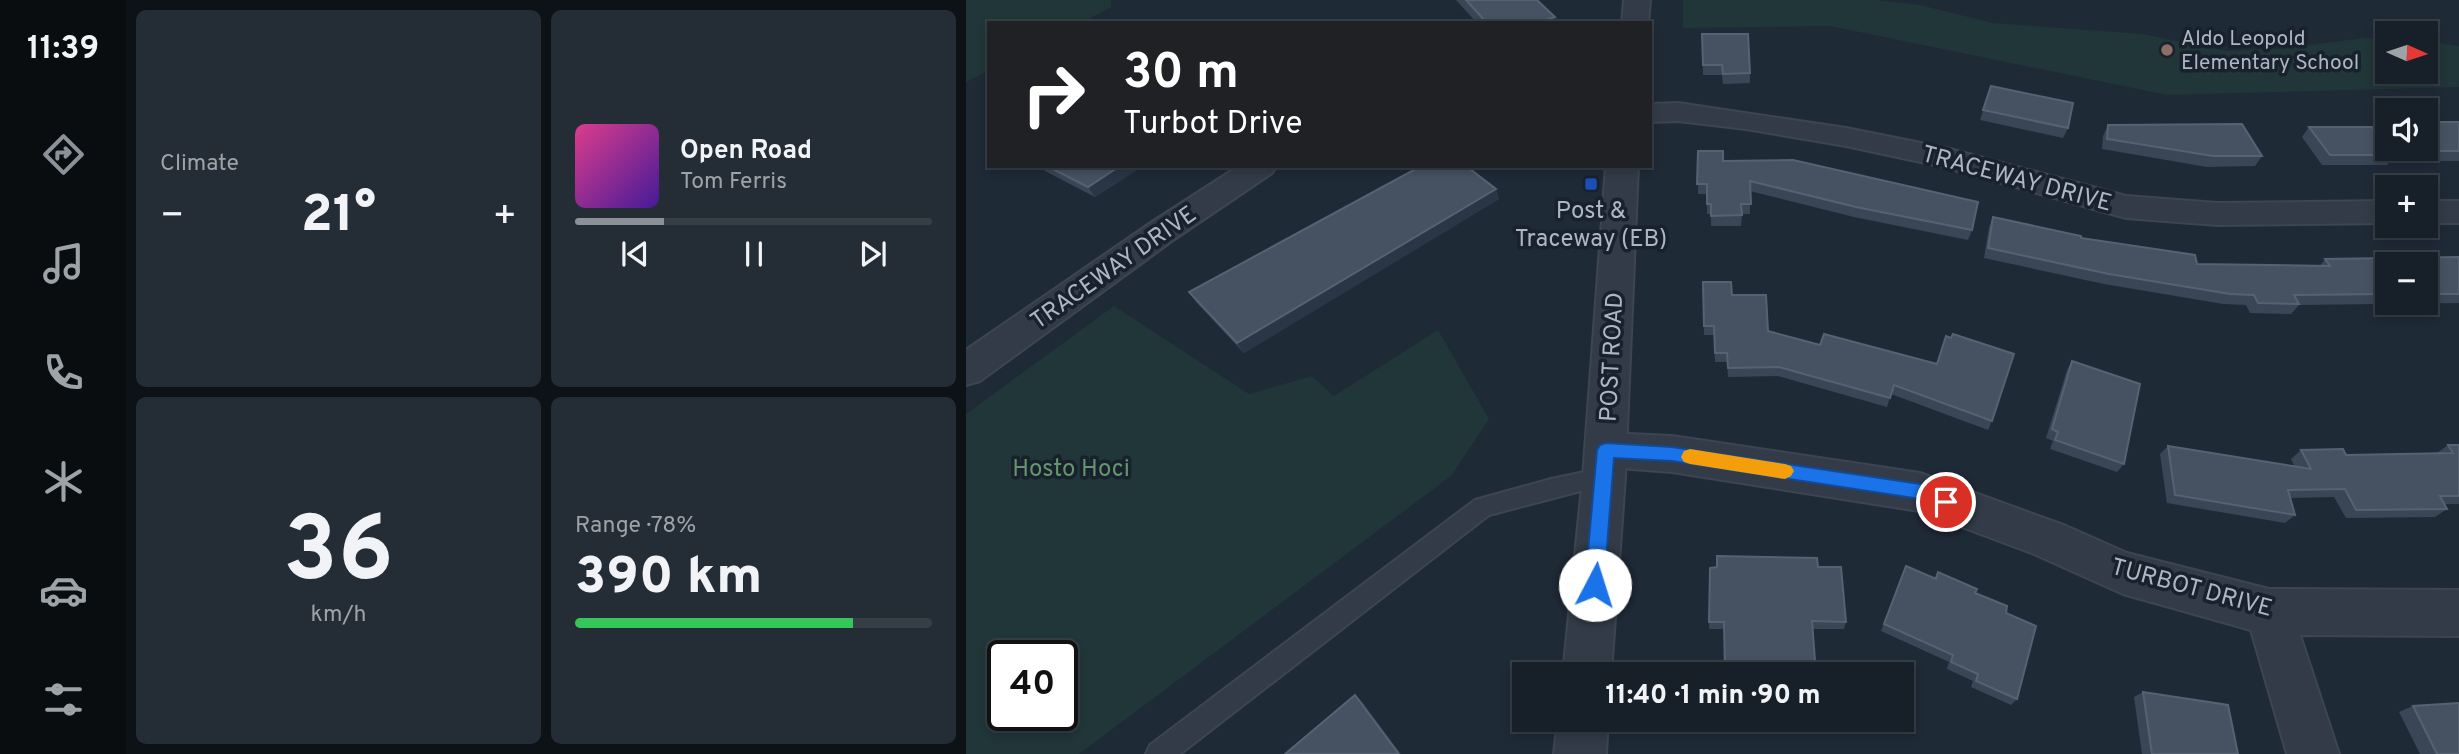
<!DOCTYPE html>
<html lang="en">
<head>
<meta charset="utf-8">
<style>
  body { margin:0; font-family:Overpass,sans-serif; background:#242d35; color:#f1f3f6; height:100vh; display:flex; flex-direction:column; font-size:26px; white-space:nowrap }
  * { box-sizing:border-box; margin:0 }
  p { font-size:23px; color:#9ea3a8 }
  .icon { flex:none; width:38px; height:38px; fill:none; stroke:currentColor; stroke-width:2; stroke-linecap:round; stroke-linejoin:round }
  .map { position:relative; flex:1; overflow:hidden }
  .sheet { display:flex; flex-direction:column; gap:10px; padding:10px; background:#0d1217; width:840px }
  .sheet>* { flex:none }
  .hud { position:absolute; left:21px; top:21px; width:665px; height:147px; border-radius:0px; box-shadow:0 4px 10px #0003,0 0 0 2px #363e46; background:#202124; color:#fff; overflow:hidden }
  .needle { width:46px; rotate:93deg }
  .fabs { position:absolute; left:1409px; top:21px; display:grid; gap:14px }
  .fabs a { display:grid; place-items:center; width:63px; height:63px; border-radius:0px; background:#172029; box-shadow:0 4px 10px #0003,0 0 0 2px #363e46; font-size:35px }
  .speed { position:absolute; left:21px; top:640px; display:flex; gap:14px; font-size:35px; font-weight:700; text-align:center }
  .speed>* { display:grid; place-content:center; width:91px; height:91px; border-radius:50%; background:#172029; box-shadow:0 4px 10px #0003,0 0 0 2px #363e46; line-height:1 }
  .speed .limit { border:4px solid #111; border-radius:10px; background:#fff; color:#111 }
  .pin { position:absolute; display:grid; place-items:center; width:60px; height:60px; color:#fff; margin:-30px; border:4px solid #fff; border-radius:50%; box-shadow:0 2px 7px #0007 }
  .me { position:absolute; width:77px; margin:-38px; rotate:5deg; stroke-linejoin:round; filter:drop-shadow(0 0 5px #0008) }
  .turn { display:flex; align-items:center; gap:24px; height:147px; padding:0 21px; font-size:32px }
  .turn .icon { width:91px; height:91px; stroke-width:2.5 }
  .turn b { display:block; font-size:49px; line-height:60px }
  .big { font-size:52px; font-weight:800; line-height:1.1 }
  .sheet .card { flex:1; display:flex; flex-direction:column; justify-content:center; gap:10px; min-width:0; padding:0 24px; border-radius:10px; background:#242d35 }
  .sheet .dial { align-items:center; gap:0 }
  .dial b { font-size:91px; line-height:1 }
  .song { display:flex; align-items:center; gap:21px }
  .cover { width:84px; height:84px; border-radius:10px; background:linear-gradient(135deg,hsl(330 70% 55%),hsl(260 70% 35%)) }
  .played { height:7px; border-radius:4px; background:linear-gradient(90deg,#8c9099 25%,#363e46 25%) }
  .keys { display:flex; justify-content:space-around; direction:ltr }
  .heat { display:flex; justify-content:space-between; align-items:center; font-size:38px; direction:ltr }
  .charge { height:10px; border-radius:5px; background:linear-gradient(90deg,#34c759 78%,#363e46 0) }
  .sheet .tiles { flex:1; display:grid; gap:10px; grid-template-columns:repeat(2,1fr) }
  .trip { position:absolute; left:546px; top:662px; width:402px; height:70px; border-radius:0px; background:#172029; box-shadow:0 4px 10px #0003,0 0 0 2px #363e46; font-weight:800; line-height:70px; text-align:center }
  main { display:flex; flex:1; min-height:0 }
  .tabs { display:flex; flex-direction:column; width:126px; justify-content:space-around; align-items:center; background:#090d10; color:#9ea3a8 }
  .tabs .icon { width:49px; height:49px }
  .tabs .current { color:#8c9099 }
  .tabs b { font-size:32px; color:#f1f3f6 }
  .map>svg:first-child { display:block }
  .green { fill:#213638; fill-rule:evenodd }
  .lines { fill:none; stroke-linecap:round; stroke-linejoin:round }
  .service-casing { stroke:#3c4551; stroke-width:4 }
  .minor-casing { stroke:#3c4551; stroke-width:4 }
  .tertiary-casing { stroke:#3c4551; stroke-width:4 }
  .service { fill:#323b47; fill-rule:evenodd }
  .minor { fill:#323b47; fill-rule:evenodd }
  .tertiary { fill:#323b47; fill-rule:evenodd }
  .wall { fill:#3a4656; fill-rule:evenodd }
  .shaded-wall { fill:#2a3645 }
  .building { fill:#465262; stroke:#566271; stroke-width:2 }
  .route { fill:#1a73e8; stroke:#114b97; stroke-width:2 }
  .slow { fill:#f59e0b }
  .education-dot { fill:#8d6e63; stroke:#18212c; stroke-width:2.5 }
  .transit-dot { fill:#1a4fb4; stroke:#18212c; stroke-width:2.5 }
  .labels { text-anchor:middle; stroke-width:7; stroke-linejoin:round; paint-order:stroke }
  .far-poi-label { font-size:21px; fill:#acb6c4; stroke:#18212c; text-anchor:start }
  .street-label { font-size:24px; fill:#acb6c4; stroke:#18212c }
  .poi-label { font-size:24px; fill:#acb6c4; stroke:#18212c }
  .park-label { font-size:24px; fill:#64956e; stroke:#18212c }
</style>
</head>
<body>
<main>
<nav class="tabs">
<b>11:39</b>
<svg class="icon current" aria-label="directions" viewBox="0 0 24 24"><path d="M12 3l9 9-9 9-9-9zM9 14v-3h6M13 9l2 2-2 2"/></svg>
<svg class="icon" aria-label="music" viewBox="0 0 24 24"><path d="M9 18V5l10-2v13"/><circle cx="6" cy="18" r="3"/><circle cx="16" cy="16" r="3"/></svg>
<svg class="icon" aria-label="phone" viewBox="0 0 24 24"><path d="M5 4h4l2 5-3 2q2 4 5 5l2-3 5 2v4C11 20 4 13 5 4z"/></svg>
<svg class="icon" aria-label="climate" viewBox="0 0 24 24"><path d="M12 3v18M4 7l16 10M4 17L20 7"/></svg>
<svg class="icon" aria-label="car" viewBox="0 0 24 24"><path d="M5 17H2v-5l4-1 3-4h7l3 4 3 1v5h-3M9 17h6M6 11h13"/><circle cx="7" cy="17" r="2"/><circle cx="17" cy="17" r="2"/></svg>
<svg class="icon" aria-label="filters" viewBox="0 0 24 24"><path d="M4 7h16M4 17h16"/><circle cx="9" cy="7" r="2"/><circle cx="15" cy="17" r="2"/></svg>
</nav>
<section class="sheet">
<div class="tiles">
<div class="card"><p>Climate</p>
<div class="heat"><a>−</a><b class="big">21°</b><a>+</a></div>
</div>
<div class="card">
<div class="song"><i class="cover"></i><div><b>Open Road</b><p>Tom Ferris</p></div></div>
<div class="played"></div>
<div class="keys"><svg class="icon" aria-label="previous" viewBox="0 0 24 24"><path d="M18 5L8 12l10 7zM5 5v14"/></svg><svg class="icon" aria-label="pause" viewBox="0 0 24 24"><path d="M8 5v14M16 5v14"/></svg><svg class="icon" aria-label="next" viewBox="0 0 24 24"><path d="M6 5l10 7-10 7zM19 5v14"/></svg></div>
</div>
<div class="card dial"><b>36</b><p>km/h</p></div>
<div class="card"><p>Range · 78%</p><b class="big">390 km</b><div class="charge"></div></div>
</div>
</section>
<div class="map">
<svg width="1493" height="754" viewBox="0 0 1493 754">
  <rect width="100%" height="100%" fill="#1f2a37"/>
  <!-- green -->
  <g class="green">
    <polygon points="0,0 145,0 145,7 115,23 23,23 23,70 0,82"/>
    <polygon points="717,0 909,0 954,5 1027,23 1176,34 1261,51 1322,48 1398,38 1421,39 1421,72 1460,72 1460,41 1493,46 1493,87 1201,95 864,26 717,28"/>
    <path d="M148 306 283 394 346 376 368 396 472 330 523 419 485 476 113 754H0V414ZM37 656H96V716H37Z"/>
  </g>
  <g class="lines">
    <!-- service casing -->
    <g class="service-casing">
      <polygon id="service" points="638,468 645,471 649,477 645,483 523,515 214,754 180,754 184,745 509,500 585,479"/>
    </g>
    <!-- minor casing -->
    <g class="minor-casing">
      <g id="minor">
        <polygon points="712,103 880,128 980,148 1160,196 1251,203 1421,201 1421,223 1251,225 1160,218 978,167 880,146 780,129 712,121 684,122 684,104"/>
        <polygon points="273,166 310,166 306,173 210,238 14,381 0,385 0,350 186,222"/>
        <rect x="1460" y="201" width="33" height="22"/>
        <polygon points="640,433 706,436 954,473 1100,526 1161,553 1303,589 1493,590 1493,636 1334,635 1373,754 1321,754 1285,630 1157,594 1068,554 953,511 706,472 640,467 625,462 619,450 625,438"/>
      </g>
    </g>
    <!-- tertiary casing -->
    <g class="tertiary-casing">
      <g id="tertiary">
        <polygon points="658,0 684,0 682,23 656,23"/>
        <polygon points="640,166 672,166 659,477 645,674 597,674 617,477"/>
        <polygon points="592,719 642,719 640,754 588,754"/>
      </g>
    </g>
    <!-- service -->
    <use href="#service" class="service"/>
    <!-- minor -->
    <use href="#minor" class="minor"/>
    <!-- tertiary -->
    <use href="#tertiary" class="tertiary"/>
  </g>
  <!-- wall -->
  <g class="wall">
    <polygon points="490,0 571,0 589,17 590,23 511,23"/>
    <polygon points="736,34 784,73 784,83 757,84 756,75 737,75"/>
    <polygon points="1025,86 1102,128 1097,138 1014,120"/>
    <polygon points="1493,122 1493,161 1451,161 1441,149 1460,149"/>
    <polygon points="1142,125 1296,156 1289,166 1241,167 1136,149 1137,136"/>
    <polygon points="1343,127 1429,155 1421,165 1356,165 1336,137"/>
    <polygon points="732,151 757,161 1006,230 1002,240 888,217 784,191 784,214 776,214 775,226 745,226 745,214 741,214 741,194 732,194"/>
    <polygon points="75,166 177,166 129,197 79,171"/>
    <polygon points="530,189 533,199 278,353 230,302 223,292"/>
    <path d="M1027 217 1231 264 1354 266 1359 259 1493 257V303L1333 305 1325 314 1284 313 1280 305 1257 304 1138 284 1018 258 1023 227ZM1421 264H1460V303H1421Z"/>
    <polygon points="737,282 766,295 802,331 1026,421 1022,430 925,394 921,407 812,376 762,377 761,362 749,362 748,335 738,335"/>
    <polygon points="1106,361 1158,464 1151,472 1084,449 1087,441 1080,438 1101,370"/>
    <polygon points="1482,445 1493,445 1493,504 1479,504 1481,509 1469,517 1380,518 1368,497 1324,498 1329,515 1319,523 1201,503 1194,454 1202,446 1329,467 1325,459 1335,450 1380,455 1471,453"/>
    <polygon points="852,567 880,622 878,629 743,629 744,568"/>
    <polygon points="972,572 1009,593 1040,613 1051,699 1045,705 1005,687 1007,681 981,669 983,662 915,631 936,574 968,578"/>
    <polygon points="1177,692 1272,754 1176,754 1168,697"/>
    <polygon points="1447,706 1493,754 1454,754 1433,712"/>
  </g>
  <!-- shaded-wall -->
  <g class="shaded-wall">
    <polygon points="589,17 590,23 571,23"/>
    <polygon points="154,166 177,166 129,197 122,187"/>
    <polygon points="530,189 533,199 278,353 271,343"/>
    <polygon points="389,695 396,701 435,754 433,754"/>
  </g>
  <!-- building -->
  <g class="building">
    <polygon points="500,0 571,0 589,17 571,23 521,23"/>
    <polygon points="736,34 782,34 784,73 757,74 756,65 737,65"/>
    <polygon points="1025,86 1107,103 1102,128 1017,110"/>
    <polygon points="1460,122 1493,122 1493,151 1459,151 1458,149 1460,149"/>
    <polygon points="1276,124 1296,156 1247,156 1141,139 1142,125"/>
    <polygon points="1343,127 1406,127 1421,145 1421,149 1424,149 1429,155 1364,155"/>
    <polygon points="732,151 757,151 757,161 827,160 1012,202 1006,230 890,207 784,181 785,204 775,204 776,215 745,216 745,204 741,204 741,184 731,184"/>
    <polygon points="81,166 154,166 122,187"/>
    <polygon points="455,166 500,166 530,189 271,343 223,292"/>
    <polygon points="1027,217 1115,236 1115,238 1229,255 1231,264 1364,266 1359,259 1493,257 1493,294 1460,294 1460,264 1421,264 1421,294 1328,295 1333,304 1292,303 1288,295 1264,294 1143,274 1022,248"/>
    <polygon points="737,282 765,282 766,295 800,295 802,331 854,345 858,334 971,364 980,336 985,338 987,334 1048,354 1026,421 928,385 924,398 813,367 762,368 761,353 749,353 748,326 738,326"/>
    <polygon points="1106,361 1174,384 1158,464 1089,440 1092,432 1086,429"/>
    <polygon points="1482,445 1493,445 1493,496 1474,496 1481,509 1390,510 1379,489 1322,490 1329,515 1209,495 1202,446 1345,469 1335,450 1377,449 1380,455 1487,453"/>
    <polygon points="751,556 851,558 852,567 875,567 880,622 846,621 850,674 759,674 758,622 743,622 744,568 751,567"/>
    <polygon points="940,566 970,579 972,572 1011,589 1009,593 1041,606 1040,613 1070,626 1051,699 1010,681 1012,674 985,662 987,655 918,624"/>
    <polygon points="1177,692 1262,705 1272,754 1186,754"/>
    <polygon points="389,695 433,754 319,754"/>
    <polygon points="1493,703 1493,754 1471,754 1447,706"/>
  </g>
  <!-- route -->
  <polygon class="route" points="640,443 706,447 954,484 986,496 989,502 986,507 980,509 954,499 706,461 648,458 638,585 635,592 629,594 622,592 619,585 631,450 634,445"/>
  <!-- slow -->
  <polygon class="slow" points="724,449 819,464 825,466 828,471 825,476 819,479 724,464 718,462 715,457 718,451"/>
  <!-- markers -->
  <circle class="education-dot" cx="1201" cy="50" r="7"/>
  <rect class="transit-dot" x="618" y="177" width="14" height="14" rx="3.5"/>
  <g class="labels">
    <!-- far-poi labels -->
    <g class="far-poi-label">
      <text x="1215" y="45">Aldo Leopold<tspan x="1215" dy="24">Elementary School</tspan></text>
    </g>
    <!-- street labels -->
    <g class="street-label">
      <text transform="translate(1051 178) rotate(15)" y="8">TRACEWAY DRIVE</text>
      <text transform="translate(147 267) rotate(-35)" y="8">TRACEWAY DRIVE</text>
      <text transform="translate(645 357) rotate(-87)" y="8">POST ROAD</text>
      <text transform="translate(1226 587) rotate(15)" y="8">TURBOT DRIVE</text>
    </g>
    <!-- poi labels -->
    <g class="poi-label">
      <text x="625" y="218">Post &amp;<tspan x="625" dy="28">Traceway (EB)</tspan></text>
    </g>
    <!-- park labels -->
    <g class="park-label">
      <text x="105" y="476">Hosto Hoci</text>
    </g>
  </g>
</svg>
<div class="fabs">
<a><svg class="needle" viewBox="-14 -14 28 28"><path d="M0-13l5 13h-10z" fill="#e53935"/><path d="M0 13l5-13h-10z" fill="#9ea3a8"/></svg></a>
<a><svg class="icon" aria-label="sound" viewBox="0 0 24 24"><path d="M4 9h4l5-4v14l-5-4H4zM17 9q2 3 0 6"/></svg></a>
<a>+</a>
<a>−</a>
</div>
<div class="speed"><div class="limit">40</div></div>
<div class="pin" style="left:980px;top:502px;background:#d93025"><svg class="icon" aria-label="arrive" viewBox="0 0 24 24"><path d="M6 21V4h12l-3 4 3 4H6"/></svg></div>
<svg class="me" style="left:629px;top:585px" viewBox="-20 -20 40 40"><circle r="19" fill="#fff"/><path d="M0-13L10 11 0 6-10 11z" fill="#1a73e8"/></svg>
<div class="trip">11:40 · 1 min · 90 m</div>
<div class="hud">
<div class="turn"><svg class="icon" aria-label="right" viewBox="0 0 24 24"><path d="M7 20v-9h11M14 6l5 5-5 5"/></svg><div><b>30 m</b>Turbot Drive</div></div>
</div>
</div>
</main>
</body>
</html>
